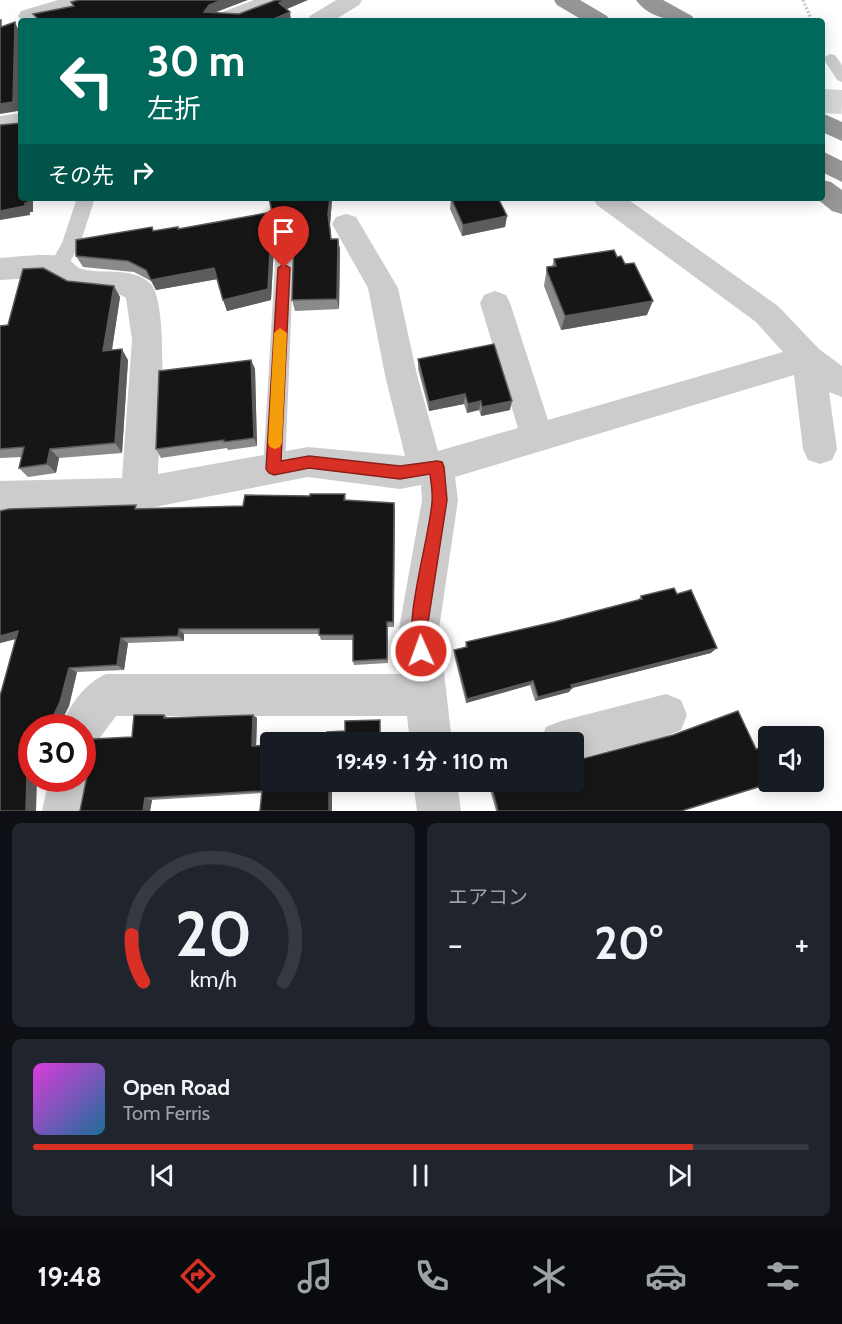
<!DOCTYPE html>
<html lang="ja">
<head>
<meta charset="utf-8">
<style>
  body { margin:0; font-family:Cabin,"Noto Sans JP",sans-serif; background:#20242c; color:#f1f3f6; height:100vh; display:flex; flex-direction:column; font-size:22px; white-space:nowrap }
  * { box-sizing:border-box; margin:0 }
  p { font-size:20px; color:#9ea1a6 }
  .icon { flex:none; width:33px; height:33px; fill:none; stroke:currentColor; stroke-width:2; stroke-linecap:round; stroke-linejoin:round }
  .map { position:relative; height:811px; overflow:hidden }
  .sheet { display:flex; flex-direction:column; gap:12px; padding:12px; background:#0d0f14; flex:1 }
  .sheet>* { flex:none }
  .guide { position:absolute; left:18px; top:18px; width:807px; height:183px; border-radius:6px; box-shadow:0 3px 15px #0003; background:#00695c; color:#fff; overflow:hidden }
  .tools { position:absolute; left:758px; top:726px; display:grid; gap:12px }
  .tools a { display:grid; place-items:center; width:66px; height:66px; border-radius:6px; background:#171b24; box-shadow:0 3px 15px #0003; font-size:30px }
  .speed { position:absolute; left:18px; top:714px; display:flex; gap:12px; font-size:30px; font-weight:700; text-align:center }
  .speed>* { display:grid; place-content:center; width:78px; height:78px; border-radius:50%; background:#171b24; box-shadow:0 3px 15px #0003; line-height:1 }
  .speed .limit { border:9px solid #d22; background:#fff; color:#111 }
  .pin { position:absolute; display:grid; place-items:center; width:51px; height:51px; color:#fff; margin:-62px -26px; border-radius:50% 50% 50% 0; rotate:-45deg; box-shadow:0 0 6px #0007 }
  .pin .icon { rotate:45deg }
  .me { position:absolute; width:66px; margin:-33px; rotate:358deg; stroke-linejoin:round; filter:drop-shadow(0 0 4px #0008) }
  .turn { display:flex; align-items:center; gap:21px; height:126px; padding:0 30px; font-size:27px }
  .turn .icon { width:78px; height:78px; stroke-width:2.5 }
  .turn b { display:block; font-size:42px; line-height:51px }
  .then { display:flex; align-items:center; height:57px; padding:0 30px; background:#0003; gap:12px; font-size:22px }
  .big { font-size:45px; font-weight:700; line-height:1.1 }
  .sheet .tile { flex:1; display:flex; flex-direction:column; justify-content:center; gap:9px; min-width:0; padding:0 21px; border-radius:9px; background:#20242c }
  .sheet .dial { align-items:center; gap:0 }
  .dial svg { height:156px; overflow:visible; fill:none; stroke:#363941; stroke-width:7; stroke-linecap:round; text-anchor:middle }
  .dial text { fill:#f1f3f6; stroke:none }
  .song { display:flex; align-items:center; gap:18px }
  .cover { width:72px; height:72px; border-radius:9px; background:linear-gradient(135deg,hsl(300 70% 55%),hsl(200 70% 35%)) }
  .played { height:6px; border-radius:3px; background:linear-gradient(90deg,#d93025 85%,#363941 85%) }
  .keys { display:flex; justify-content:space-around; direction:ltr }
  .heat { display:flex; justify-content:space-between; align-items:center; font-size:33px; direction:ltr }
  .sheet .tiles { flex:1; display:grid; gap:12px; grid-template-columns:1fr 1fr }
  .tile:last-child { grid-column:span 2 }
  .trip { position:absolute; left:260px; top:732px; width:324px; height:60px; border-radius:6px; background:#171b24; box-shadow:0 3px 15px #0003; font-weight:700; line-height:60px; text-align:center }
  .tabs { display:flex; height:96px; justify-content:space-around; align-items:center; background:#090b0e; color:#9ea1a6 }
  .tabs .icon { width:42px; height:42px }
  .tabs .active { color:#d93025 }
  .tabs b { font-size:27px; color:#f1f3f6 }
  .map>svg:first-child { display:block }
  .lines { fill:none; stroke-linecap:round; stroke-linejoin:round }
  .tertiary-tunnel { stroke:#d5d5d5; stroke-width:24; stroke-dasharray:24 12; stroke-linecap:butt }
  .path { stroke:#c9c9c9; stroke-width:3; stroke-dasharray:2 2; stroke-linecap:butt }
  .service { fill:#ccc; fill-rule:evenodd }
  .minor { fill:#ccc; fill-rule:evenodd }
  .tertiary { fill:#ccc; fill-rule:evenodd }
  .motorway { fill:#969696; fill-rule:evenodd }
  .wall { fill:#8a8a8a }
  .shaded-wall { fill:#5c5c5c }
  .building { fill:#161616; stroke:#5c5c5c; stroke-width:1.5 }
  .route { fill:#d93025; stroke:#8d1f18; stroke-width:1.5 }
  .slow { fill:#f59e0b }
</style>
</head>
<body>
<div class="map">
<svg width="842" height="811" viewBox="0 0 842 811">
  <rect width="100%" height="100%" fill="#fff"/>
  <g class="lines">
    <!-- tertiary-tunnel -->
    <polyline class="tertiary-tunnel" points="822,101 842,102"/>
    <!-- path -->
    <polyline class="path" points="803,0 812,21"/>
    <!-- service -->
    <g class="service">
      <polygon points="830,54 835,55 842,65 842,82 837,80 823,58"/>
      <polygon points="77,198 95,198 80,244 65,271 58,273 51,271 49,266 62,243"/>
      <polygon points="285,239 291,241 294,246 285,469 282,476 274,479 266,476 263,469 276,246 279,241"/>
    </g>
    <!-- minor -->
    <g class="minor">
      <polygon points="58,0 91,0 88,5 35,21 21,21 18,16 21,11"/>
      <polygon points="254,0 284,0 281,5 240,21 209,21 212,16"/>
      <polygon points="336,0 362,0 359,5 333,21 307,21 310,16"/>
      <path d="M593 198H626L778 306 819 349 842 366V397L829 392 837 449 832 460 820 464 808 460 803 449 794 375 455 477 458 500 439 629 452 742H410L407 716H116L96 743 82 748V728H60C69 706 84 684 106 674H404L399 629 422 500 421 485 400 489 308 477 139 510 0 513V481L122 478 132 340 126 298 121 295C97 292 68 295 51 277L0 280V258C16 257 56 251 68 259 72 261 75 266 79 268 100 276 129 265 150 283 171 303 159 441 158 474L308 447 405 456 385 375 368 288 332 224 336 217 346 214 356 217 398 288 417 375 438 451 518 428 480 303 484 295 495 291 506 295 510 303 548 420 783 352 756 322 597 205Z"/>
      <polygon points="666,694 681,700 687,715 681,730 666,736 573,760 573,742 540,742 546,727 561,721"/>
      <polygon points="82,761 86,763 93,778 86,811 42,811 49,778 82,778"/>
      <polygon points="413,782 457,782 461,811 417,811"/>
    </g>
    <!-- tertiary -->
    <polygon class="tertiary" points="21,113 21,129 0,132 0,116"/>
    <!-- motorway -->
    <g class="motorway">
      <polygon points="554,0 580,0 607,16 610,21 584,21 557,5"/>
      <path d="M636 0H663L692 16 695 21C674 21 649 19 636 0Z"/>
      <polygon points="822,113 842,122 842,141 822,132"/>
      <polygon points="822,151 842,161 842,182 822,172"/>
      <polygon points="822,180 831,182 842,190 842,214 832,211 816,198 822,198"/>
    </g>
  </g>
  <!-- wall -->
  <g class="wall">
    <polygon points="269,198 343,198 332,200 330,225 331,239 338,239 340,250 339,309 295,311 292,300 294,241 293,240 286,237 278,239 274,246 271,300 227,311 217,279 156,290 151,281 134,272 83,267 76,256 152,227 154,231 178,227 179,229 272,212"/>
    <polygon points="451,198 507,216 505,227 462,236 450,209"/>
    <polygon points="554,259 647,315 561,330 544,286 547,267 552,267"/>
    <polygon points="67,281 120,297 112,350 128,360 122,453 59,458 56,473 28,477 19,468 22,457 0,458 0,326 8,325"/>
    <polygon points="418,359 510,410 481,416 479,410 467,413 464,404 429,411 418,369"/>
    <polygon points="251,360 255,369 257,446 228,450 227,448 161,458 156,449"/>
    <polygon points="345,494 346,500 394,503 394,627 388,627 388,663 354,665 353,661 353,640 321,640 319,634 184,634 184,641 128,643 124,670 77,672 69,706 58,728 32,728 32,778 47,778 37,779 0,811 16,639 0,643 0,511 243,506 310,496"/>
    <polygon points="677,594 711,653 572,688 569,692 535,701 530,685 466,703 454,655 454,650 465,648 466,642 554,622 638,600 641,596"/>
    <polygon points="164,715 169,718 253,715 257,718 256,746 382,782 382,788 332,791 332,811 260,811 262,793 152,800 150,811 87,776 132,737"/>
    <polygon points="575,757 578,760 681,811 496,811 490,790 492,788 506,784 505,782 573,782"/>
  </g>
  <!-- shaded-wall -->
  <g class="shaded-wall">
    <polygon points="222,0 248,0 211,14 204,12 209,5"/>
    <polygon points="286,0 308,0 280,12 279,3"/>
    <polygon points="290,12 291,21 269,21"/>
    <polygon points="15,22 19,31 18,111 0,114 0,104"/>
    <polygon points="28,198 33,198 33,212 30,212 30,215 0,220 0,211 25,203"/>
    <polygon points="330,198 343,198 332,200 330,225 332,250 328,214"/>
    <polygon points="507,216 505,227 462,236 463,225"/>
    <polygon points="283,226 286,237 278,239 274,246 271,300 227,311 223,300 276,228"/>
    <polygon points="338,239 340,250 339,309 337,299"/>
    <polygon points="214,268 218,279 156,290 151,280"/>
    <polygon points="114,286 120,297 110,362 103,351"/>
    <polygon points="653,301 647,315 561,330 565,316"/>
    <polygon points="122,349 128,360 122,453 115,443"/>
    <polygon points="251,360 255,369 257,446 254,438"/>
    <polygon points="465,394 464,404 429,411 429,402"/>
    <polygon points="481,401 479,410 467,413 468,404"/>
    <polygon points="512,401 510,410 481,416 482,407"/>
    <polygon points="50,449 59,458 56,473 47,464"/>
    <polygon points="394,503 395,510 394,627 393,622"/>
    <polygon points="179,629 184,634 184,641 178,636"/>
    <polygon points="18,631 27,636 0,643 0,636"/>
    <polygon points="121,638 128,643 124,670 117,665"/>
    <polygon points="717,648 711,653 568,689 571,685"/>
    <polygon points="69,668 77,672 69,706 58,728 54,728 49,725"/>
    <polygon points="533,681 530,685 466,703 467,699"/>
    <polygon points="572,688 569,692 535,701 538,697"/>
    <polygon points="253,715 257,718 256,749 252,746"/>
    <polygon points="27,777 37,779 36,811 26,811"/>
    <polygon points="329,789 332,791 332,811 329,811"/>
    <polygon points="145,798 152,800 150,811 143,811"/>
  </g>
  <!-- building -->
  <g class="building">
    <polygon points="79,0 222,0 209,5 204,12 239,14 276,0 286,0 279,3 290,12 269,21 40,21 33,14 74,6 71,2"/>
    <polygon points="0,20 1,20 1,27 15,22 13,102 0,104"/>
    <polygon points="21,123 21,198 28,198 28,203 25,203 25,206 0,211 0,125"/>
    <polygon points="269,198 330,198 328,214 331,239 338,239 337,299 292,300 294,235 291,229 283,226 276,228 271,235 268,289 223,300 214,268 151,280 146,270 128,261 76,256 76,240 152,227 153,231 178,227 178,229 272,212"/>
    <polygon points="451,198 498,198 507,216 463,225"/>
    <polygon points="614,250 617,257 621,256 625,264 634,263 653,301 565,316 547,271 547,267 556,266 554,259"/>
    <polygon points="43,268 67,281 114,286 103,351 122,349 115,443 50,449 47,464 19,468 24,447 0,449 0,326 8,325 23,269"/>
    <polygon points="494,344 512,401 482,407 481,401 468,404 465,394 429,402 418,359"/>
    <polygon points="251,360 254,438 224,442 224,440 156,449 159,371"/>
    <polygon points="310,494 345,494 344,500 394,503 393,622 387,622 387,659 353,661 353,635 319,635 319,629 179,629 178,636 121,638 117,665 69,668 60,702 49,725 54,728 32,728 32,777 27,777 26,811 0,811 0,696 18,631 0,636 0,511 9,509 136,505 135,509 243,506 245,495 310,496"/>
    <polygon points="674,588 677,594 691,590 717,648 571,685 572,688 538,697 533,681 467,699 454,650 467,647 466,642 554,622 642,599 641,596"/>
    <polygon points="738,711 756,749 760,748 768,763 768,782 774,782 681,811 498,811 492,788 508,783 508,782 573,782 573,750 575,749 575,757 578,760 673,735"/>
    <polygon points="134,715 164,715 164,718 253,715 252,746 270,745 270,782 381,782 381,786 329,789 329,811 260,811 262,791 145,798 143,811 80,811 87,776 82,766 82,743 92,739 132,737"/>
    <polygon points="380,720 380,742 326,742 327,742 327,732 345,731 345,721"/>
  </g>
  <!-- route -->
  <path class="route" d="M284 264 290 268 281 461 309 456 400 466 437 461 442 462 444 467 447 500 427 629 429 651 427 657 421 659 415 657C402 624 429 541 432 502 433 493 431 483 430 474L400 479 309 468 274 475 269 473 266 469 278 268Z"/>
  <!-- slow -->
  <polygon class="slow" points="280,328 287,333 282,443 280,447 275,449 270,447 268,443 274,333"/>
</svg>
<div class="tools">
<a><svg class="icon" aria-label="sound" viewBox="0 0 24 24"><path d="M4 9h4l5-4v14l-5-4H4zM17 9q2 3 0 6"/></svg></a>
</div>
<div class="speed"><div class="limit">30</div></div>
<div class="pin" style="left:284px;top:268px;background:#d93025"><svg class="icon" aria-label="arrive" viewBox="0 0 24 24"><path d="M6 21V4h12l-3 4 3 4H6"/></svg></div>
<svg class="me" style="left:421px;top:651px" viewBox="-20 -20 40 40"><circle r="17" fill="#d93025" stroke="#fff" stroke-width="3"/><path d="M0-11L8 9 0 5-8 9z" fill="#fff"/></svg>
<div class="trip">19:49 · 1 分 · 110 m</div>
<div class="guide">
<div class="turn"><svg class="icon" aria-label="left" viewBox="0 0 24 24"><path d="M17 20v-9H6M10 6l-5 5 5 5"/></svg><div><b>30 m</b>左折</div></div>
<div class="then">その先<svg class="icon" aria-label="right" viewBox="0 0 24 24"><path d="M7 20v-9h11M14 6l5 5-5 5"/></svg></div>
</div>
</div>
<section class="sheet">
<div class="tiles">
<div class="tile dial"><svg viewBox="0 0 100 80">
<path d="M14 69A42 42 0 1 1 86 69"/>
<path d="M14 69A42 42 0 0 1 8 45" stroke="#d93025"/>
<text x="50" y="56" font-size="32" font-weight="700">20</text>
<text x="50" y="72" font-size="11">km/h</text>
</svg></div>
<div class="tile"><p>エアコン</p>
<div class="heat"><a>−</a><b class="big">20°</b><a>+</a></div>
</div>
<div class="tile">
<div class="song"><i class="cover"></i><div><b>Open Road</b><p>Tom Ferris</p></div></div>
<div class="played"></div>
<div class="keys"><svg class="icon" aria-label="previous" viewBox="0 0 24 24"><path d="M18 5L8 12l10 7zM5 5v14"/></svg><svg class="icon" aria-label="pause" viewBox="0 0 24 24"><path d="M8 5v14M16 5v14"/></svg><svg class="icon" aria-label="next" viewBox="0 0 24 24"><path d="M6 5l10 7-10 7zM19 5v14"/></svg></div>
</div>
</div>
</section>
<nav class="tabs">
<b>19:48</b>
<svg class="icon active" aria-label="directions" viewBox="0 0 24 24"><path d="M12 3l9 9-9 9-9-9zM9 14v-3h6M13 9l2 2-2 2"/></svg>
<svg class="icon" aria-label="music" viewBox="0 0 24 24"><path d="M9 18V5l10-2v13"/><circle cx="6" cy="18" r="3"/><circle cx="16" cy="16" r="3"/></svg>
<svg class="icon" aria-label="phone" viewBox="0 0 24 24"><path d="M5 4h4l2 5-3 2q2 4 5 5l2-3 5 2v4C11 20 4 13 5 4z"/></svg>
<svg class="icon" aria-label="climate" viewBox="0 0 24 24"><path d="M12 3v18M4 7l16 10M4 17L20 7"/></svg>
<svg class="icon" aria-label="car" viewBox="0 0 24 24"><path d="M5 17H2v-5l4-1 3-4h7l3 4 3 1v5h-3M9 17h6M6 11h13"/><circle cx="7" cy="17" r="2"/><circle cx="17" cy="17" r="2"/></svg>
<svg class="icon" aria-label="filters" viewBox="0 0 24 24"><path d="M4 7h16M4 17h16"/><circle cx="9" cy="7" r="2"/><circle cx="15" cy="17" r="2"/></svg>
</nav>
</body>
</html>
